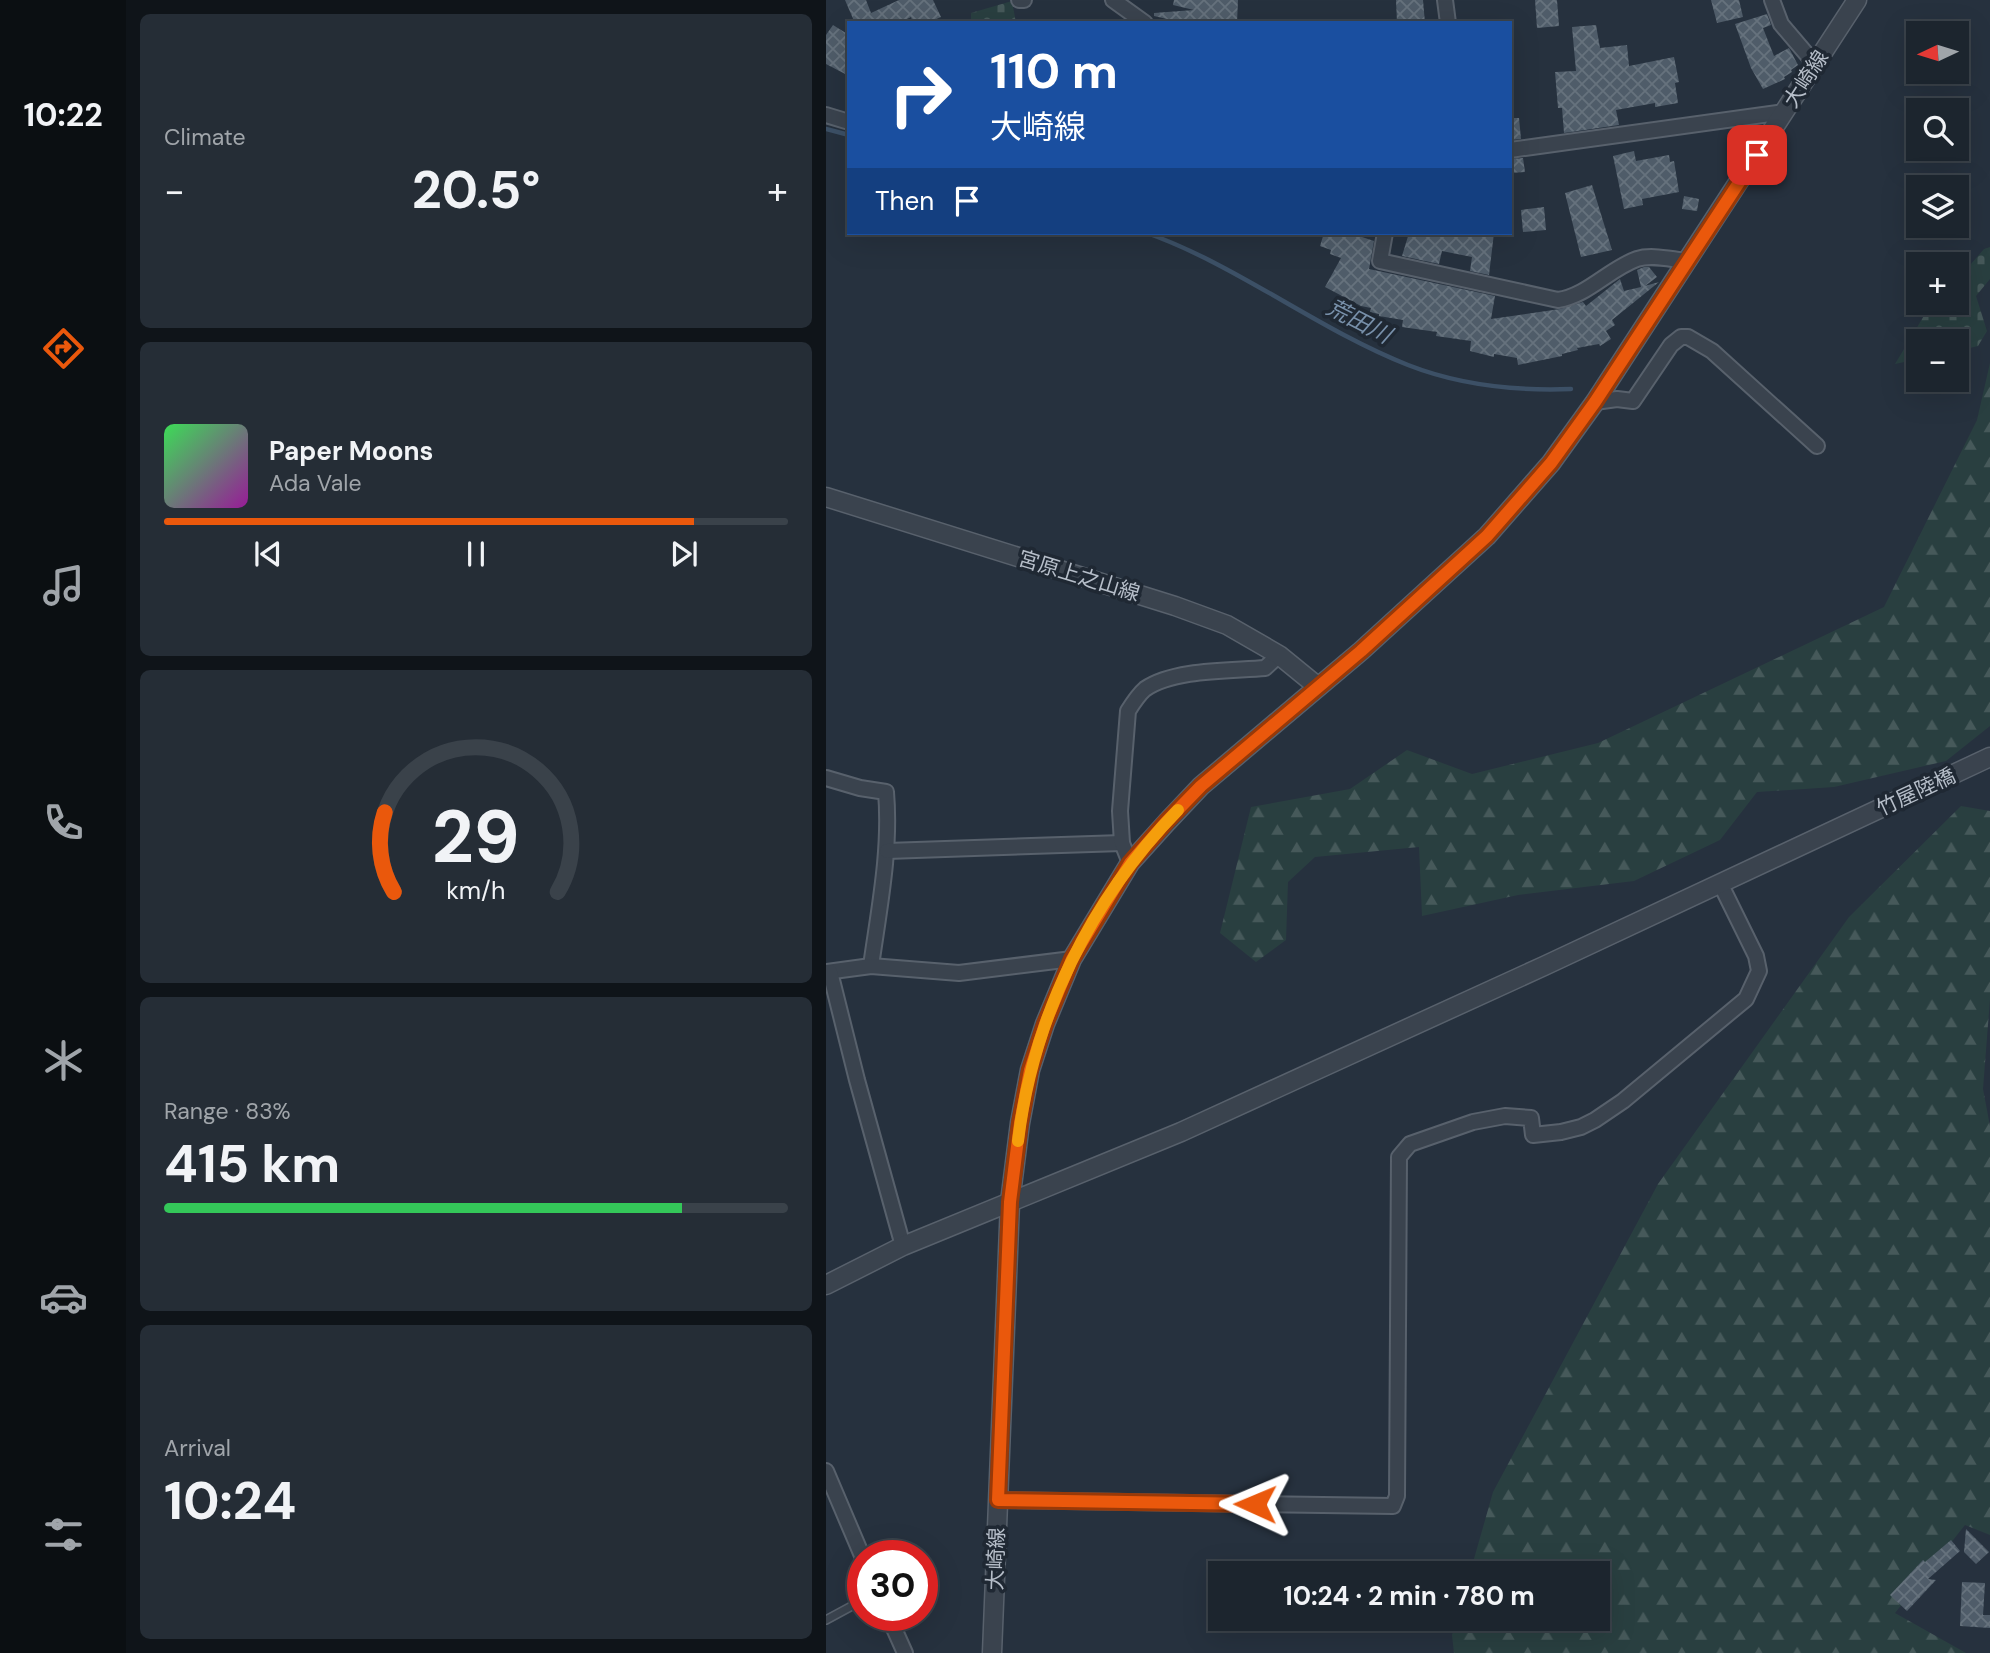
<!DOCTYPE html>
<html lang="en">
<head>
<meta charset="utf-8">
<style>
  body { margin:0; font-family:"DM Sans","Noto Sans JP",sans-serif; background:#252d36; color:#f1f3f6; height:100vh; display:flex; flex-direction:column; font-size:26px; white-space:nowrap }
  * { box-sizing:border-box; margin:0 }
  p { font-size:23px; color:#a0a5aa }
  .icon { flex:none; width:38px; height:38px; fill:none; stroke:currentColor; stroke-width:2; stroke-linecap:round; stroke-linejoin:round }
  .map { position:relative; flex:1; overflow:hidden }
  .panel { display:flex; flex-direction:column; gap:14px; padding:14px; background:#0f1419; width:700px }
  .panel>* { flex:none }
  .guide { position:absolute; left:21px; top:21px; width:665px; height:214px; border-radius:0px; box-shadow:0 7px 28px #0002,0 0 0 2px #3a424a; background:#1a4fa0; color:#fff; overflow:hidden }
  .needle { width:46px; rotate:266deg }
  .tools { position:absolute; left:1080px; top:21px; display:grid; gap:14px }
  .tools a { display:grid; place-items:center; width:63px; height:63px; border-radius:0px; background:#1c252e; box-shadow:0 7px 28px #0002,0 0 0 2px #3a424a; font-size:35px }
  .speed { position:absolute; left:21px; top:1540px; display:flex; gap:14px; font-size:35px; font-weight:700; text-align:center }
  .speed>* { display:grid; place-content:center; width:91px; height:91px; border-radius:50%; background:#1c252e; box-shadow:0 7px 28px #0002,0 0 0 2px #3a424a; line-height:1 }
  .speed .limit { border:10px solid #d22; background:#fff; color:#111 }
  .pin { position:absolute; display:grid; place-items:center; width:60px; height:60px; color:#fff; margin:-30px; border-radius:14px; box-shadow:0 4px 10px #0006 }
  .me { position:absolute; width:77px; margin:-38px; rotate:271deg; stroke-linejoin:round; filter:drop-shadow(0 0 5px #0008) }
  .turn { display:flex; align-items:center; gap:24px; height:147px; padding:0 28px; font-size:32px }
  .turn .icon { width:91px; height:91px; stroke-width:2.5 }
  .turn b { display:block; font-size:49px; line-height:60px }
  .then { display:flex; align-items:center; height:66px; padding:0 28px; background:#0003; gap:14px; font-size:26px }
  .big { font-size:52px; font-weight:700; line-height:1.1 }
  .panel .tile { flex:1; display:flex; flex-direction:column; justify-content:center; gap:10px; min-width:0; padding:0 24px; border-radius:10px; background:#252d36 }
  .panel .dial { align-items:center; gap:0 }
  .dial svg { height:182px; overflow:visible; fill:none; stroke:#3a424a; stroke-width:7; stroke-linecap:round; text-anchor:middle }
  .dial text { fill:#f1f3f6; stroke:none }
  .song { display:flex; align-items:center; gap:21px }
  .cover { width:84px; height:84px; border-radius:10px; background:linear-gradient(135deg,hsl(130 70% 55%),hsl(300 70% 35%)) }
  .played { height:7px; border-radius:4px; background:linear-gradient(90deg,#ea580c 85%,#3a424a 85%) }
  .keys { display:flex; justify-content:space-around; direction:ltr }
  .heat { display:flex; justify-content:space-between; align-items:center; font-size:38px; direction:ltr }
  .charge { height:10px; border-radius:5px; background:linear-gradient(90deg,#34c759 83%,#3a424a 0) }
  .trip { position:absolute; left:382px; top:1561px; width:402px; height:70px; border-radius:0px; background:#1c252e; box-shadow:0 7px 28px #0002,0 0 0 2px #3a424a; font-weight:700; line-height:70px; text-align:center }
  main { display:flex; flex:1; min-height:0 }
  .tab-bar { display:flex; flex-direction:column; width:126px; justify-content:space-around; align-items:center; background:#0b0f12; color:#a0a5aa }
  .tab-bar .icon { width:49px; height:49px }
  .tab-bar .on { color:#ea580c }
  .tab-bar b { font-size:32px; color:#f1f3f6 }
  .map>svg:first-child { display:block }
  .forest { fill:url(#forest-firs) }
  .cemetery { fill:url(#cemetery-stones) }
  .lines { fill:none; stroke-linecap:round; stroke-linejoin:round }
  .stream { stroke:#3c5066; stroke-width:4.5 }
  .building { fill:url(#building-cross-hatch) }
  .service-casing { stroke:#58616c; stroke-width:10 }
  .minor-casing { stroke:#58616c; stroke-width:18 }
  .tertiary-casing { stroke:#58616c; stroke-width:21 }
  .service { stroke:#3a434e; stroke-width:7 }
  .minor { stroke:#3a434e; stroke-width:14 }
  .tertiary { stroke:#3a434e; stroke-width:18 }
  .route-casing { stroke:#983908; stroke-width:18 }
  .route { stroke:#ea580c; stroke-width:12 }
  .slow { stroke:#f59e0b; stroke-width:12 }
  .labels { text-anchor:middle; stroke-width:7; stroke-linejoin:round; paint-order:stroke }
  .street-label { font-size:21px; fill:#b6bec9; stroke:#1f2833 }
  .water-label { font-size:23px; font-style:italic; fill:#7890aa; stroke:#1f2833 }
</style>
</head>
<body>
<main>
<nav class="tab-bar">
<b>10:22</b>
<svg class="icon on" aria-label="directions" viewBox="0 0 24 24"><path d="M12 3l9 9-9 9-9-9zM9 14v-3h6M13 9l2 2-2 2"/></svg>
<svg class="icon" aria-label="music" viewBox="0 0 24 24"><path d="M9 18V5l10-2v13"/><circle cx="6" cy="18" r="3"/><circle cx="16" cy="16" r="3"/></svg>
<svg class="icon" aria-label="phone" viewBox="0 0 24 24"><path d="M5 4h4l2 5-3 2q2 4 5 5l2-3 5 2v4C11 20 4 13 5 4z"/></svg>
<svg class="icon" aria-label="climate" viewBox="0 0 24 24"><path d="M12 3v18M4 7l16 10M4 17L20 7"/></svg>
<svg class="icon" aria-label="car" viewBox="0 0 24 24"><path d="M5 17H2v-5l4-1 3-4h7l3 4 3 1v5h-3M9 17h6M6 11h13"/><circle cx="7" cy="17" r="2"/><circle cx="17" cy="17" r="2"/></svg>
<svg class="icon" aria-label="filters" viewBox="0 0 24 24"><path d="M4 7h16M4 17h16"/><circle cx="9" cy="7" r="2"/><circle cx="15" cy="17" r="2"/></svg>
</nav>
<section class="panel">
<div class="tile"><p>Climate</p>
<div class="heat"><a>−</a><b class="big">20.5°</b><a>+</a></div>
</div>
<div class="tile">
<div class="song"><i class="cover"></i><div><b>Paper Moons</b><p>Ada Vale</p></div></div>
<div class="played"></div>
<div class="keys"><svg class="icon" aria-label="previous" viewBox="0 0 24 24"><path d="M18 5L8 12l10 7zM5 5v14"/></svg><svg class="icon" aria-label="pause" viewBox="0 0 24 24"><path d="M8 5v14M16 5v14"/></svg><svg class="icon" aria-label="next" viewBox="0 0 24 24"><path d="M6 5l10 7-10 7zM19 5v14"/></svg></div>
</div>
<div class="tile dial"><svg viewBox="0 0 100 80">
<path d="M14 69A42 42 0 1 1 86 69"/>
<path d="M14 69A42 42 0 0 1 10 34" stroke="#ea580c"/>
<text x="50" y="56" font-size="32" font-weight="700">29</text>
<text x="50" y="72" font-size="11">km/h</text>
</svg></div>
<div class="tile"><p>Range · 83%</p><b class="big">415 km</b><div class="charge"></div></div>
<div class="tile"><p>Arrival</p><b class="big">10:24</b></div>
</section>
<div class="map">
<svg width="1164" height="1653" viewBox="0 0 1164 1653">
  <defs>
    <pattern id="forest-firs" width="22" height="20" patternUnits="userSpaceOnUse" patternTransform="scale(1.75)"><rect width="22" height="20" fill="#293f40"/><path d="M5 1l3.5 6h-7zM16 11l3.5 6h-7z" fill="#46595a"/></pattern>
    <pattern id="cemetery-stones" width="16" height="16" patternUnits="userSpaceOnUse" patternTransform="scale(1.75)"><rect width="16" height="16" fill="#293f40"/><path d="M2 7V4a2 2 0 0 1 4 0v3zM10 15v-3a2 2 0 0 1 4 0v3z" fill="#46595a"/></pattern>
    <pattern id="building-cross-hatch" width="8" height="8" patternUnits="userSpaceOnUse" patternTransform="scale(1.75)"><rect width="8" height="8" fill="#4f5c69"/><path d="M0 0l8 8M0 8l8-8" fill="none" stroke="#66727d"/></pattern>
  </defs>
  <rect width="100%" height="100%" fill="#26313e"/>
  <!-- forest -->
  <g class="forest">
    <polygon points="1164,363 1164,726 1120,761 1008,787 931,792 894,840 808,881 692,895 596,916 593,847 489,857 462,882 460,940 430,962 394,933 425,807 524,789 581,750 646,774 772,743 1058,607 1151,420"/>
    <polygon points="1135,806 1164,811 1164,999 1157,1089 1164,1126 1164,1535 1139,1525 1069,1613 1140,1653 628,1653 626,1635 631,1619 772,1619 772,1573 644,1573 667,1492 832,1184 1023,917"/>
  </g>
  <!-- cemetery -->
  <g class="cemetery">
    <polygon points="186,1 190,23 145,23 145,13"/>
    <polygon points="1164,247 1164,279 1150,296 1161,331 1152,346 1131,351 1130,341 1092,341 1092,359 1069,364 1099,314 1110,303 1130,303 1131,280 1158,249"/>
  </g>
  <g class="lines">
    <!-- stream -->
    <g class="stream">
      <polyline points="0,129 23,135"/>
      <path d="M321 233C413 266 491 329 582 365 633 385 691 391 745 389"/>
    </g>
  </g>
  <!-- building -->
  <g class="building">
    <polygon points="19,0 40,0 45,13 73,0 107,0 115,17 101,23 87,23 85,17 73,23 24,23 28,21"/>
    <polygon points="348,0 412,0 411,23 358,23 328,16 328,13 368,10 347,5"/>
    <polygon points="570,0 597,0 599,23 571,23"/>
    <polygon points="709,0 731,0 733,26 711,28"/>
    <polygon points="885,0 913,0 917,17 891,23"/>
    <polygon points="941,14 945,25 937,28 948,56 963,48 972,65 965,70 966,72 958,77 959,79 937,89 925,68 909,24"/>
    <polygon points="7,25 23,35 23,76 0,64 0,35"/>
    <polygon points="770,25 774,48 801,45 803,66 848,57 853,82 849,83 852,103 829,107 829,103 790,110 793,125 738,133 736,108 732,108 729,72 750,71 746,27"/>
    <polygon points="684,118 693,118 695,139 684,140"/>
    <polygon points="918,127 922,139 913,152 905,129"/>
    <polygon points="808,151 810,161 843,155 844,162 848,161 853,192 816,199 817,205 798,209 787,156"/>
    <polygon points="697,158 699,172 684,173 684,159"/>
    <polygon points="766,185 786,250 755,257 739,193"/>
    <polygon points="858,196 873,199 871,211 856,209"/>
    <polygon points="718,207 720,230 697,232 695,210"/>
    <polygon points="498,233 524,233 548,241 543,269 669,296 665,319 734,309 757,302 760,306 794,279 798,291 815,287 811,270 818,267 823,267 831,277 819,286 833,282 786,320 789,325 780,331 785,339 774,346 773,344 751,348 752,350 736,354 736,356 692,365 691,358 668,354 668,357 644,351 645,341 610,336 611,332 576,327 577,320 553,316 553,314 544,312 545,308 535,306 499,287 515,258 504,254 505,250 494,246"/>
    <polygon points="583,233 668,233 663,275 644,271 646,257 616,251 613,264 576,256"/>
    <polygon points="1140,1529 1163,1552 1150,1564 1138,1552"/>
    <polygon points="1125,1540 1134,1551 1102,1579 1110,1580 1081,1611 1064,1595 1097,1560 1099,1562"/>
    <polygon points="1136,1582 1159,1583 1157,1615 1164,1615 1164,1628 1134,1626"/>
  </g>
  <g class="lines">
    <!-- service casing -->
    <g class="service-casing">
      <polyline id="service" points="0,1620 37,1600"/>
    </g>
    <!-- minor casing -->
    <g class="minor-casing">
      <g id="minor">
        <polyline points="193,0 198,0"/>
        <polyline points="287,0 319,23"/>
        <polyline points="619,0 622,23"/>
        <polyline points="946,0 955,24 989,64"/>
        <polyline points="0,115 23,122"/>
        <polyline points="684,150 959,112"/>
        <path d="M559 233 554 261 732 300C761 296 783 269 811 259 826 254 847 260 862 261"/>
        <polyline points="769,402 791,399 807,401 845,345 855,337 862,337 886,351 991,446"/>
        <path d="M0 778 34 788 60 792C65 850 53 909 45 966"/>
        <polyline points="61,851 296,843"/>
        <path d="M304 863 296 843 294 811 302 711C307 703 312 695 319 689 348 669 405 671 439 668L453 655"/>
        <polyline points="0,972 45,966 133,973 246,959"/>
        <polyline points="4,972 31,1080 77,1246"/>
        <polyline points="0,1471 37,1558"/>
        <polyline points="172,1500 567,1506 571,1496 573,1157 584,1144 647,1122 679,1116 705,1118 707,1135 735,1132 755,1127 769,1120 797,1101 920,999 933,971 930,956 894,883"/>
        <polyline points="62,1615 79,1653"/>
      </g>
    </g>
    <!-- tertiary casing -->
    <g class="tertiary-casing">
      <g id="tertiary">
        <polyline points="0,497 349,606 401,625 453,655 491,686"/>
        <polyline points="0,1285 77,1246 355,1132 718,966 1164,757"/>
        <polyline points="166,1653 184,1202 194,1123 204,1070 219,1024 246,959 304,863 341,822 375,786 535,651 661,536 725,463 769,402 1031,0"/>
      </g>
    </g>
    <!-- service -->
    <use href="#service" class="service"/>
    <!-- minor -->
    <use href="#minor" class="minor"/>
    <!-- tertiary -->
    <use href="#tertiary" class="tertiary"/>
  </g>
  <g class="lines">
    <!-- route casing -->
    <g class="route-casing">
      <polyline id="route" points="429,1504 172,1500 184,1202 194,1123 204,1070 219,1024 246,959 304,863 341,821 375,786 535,651 661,536 725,463 769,402 931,155"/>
    </g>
    <!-- route -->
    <use href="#route" class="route"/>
    <!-- slow -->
    <path class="slow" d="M192 1141C207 1017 265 899 352 810"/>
  </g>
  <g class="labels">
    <!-- street labels -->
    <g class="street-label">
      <text transform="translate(980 79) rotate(-57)" y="7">大崎線</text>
      <text transform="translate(253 576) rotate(17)" y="7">宮原上之山線</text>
      <text transform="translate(1090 792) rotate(-25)" y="7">竹屋陸橋</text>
      <text transform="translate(170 1559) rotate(-88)" y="7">大崎線</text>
    </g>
    <!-- water labels -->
    <g class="water-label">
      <text transform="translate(533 321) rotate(27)" y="8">荒田川</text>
    </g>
  </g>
</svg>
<div class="tools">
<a><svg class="needle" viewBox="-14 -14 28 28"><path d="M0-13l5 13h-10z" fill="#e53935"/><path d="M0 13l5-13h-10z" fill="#a0a5aa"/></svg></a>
<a><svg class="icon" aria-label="search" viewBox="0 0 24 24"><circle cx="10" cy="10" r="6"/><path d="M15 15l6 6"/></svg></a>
<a><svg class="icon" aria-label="layers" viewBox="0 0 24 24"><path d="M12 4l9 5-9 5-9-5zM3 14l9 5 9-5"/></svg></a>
<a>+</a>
<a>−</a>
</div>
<div class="speed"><div class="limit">30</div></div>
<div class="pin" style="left:931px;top:155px;background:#d93025"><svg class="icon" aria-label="arrive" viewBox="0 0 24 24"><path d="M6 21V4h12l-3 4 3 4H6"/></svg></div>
<svg class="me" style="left:429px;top:1504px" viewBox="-20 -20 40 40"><path d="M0-17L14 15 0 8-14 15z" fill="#ea580c" stroke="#fff" stroke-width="4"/></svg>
<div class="trip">10:24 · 2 min · 780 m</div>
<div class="guide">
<div class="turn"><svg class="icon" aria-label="right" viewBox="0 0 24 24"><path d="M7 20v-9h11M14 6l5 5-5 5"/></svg><div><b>110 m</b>大崎線</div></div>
<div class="then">Then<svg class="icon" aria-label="arrive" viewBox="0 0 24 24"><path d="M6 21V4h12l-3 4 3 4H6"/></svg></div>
</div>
</div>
</main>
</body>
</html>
